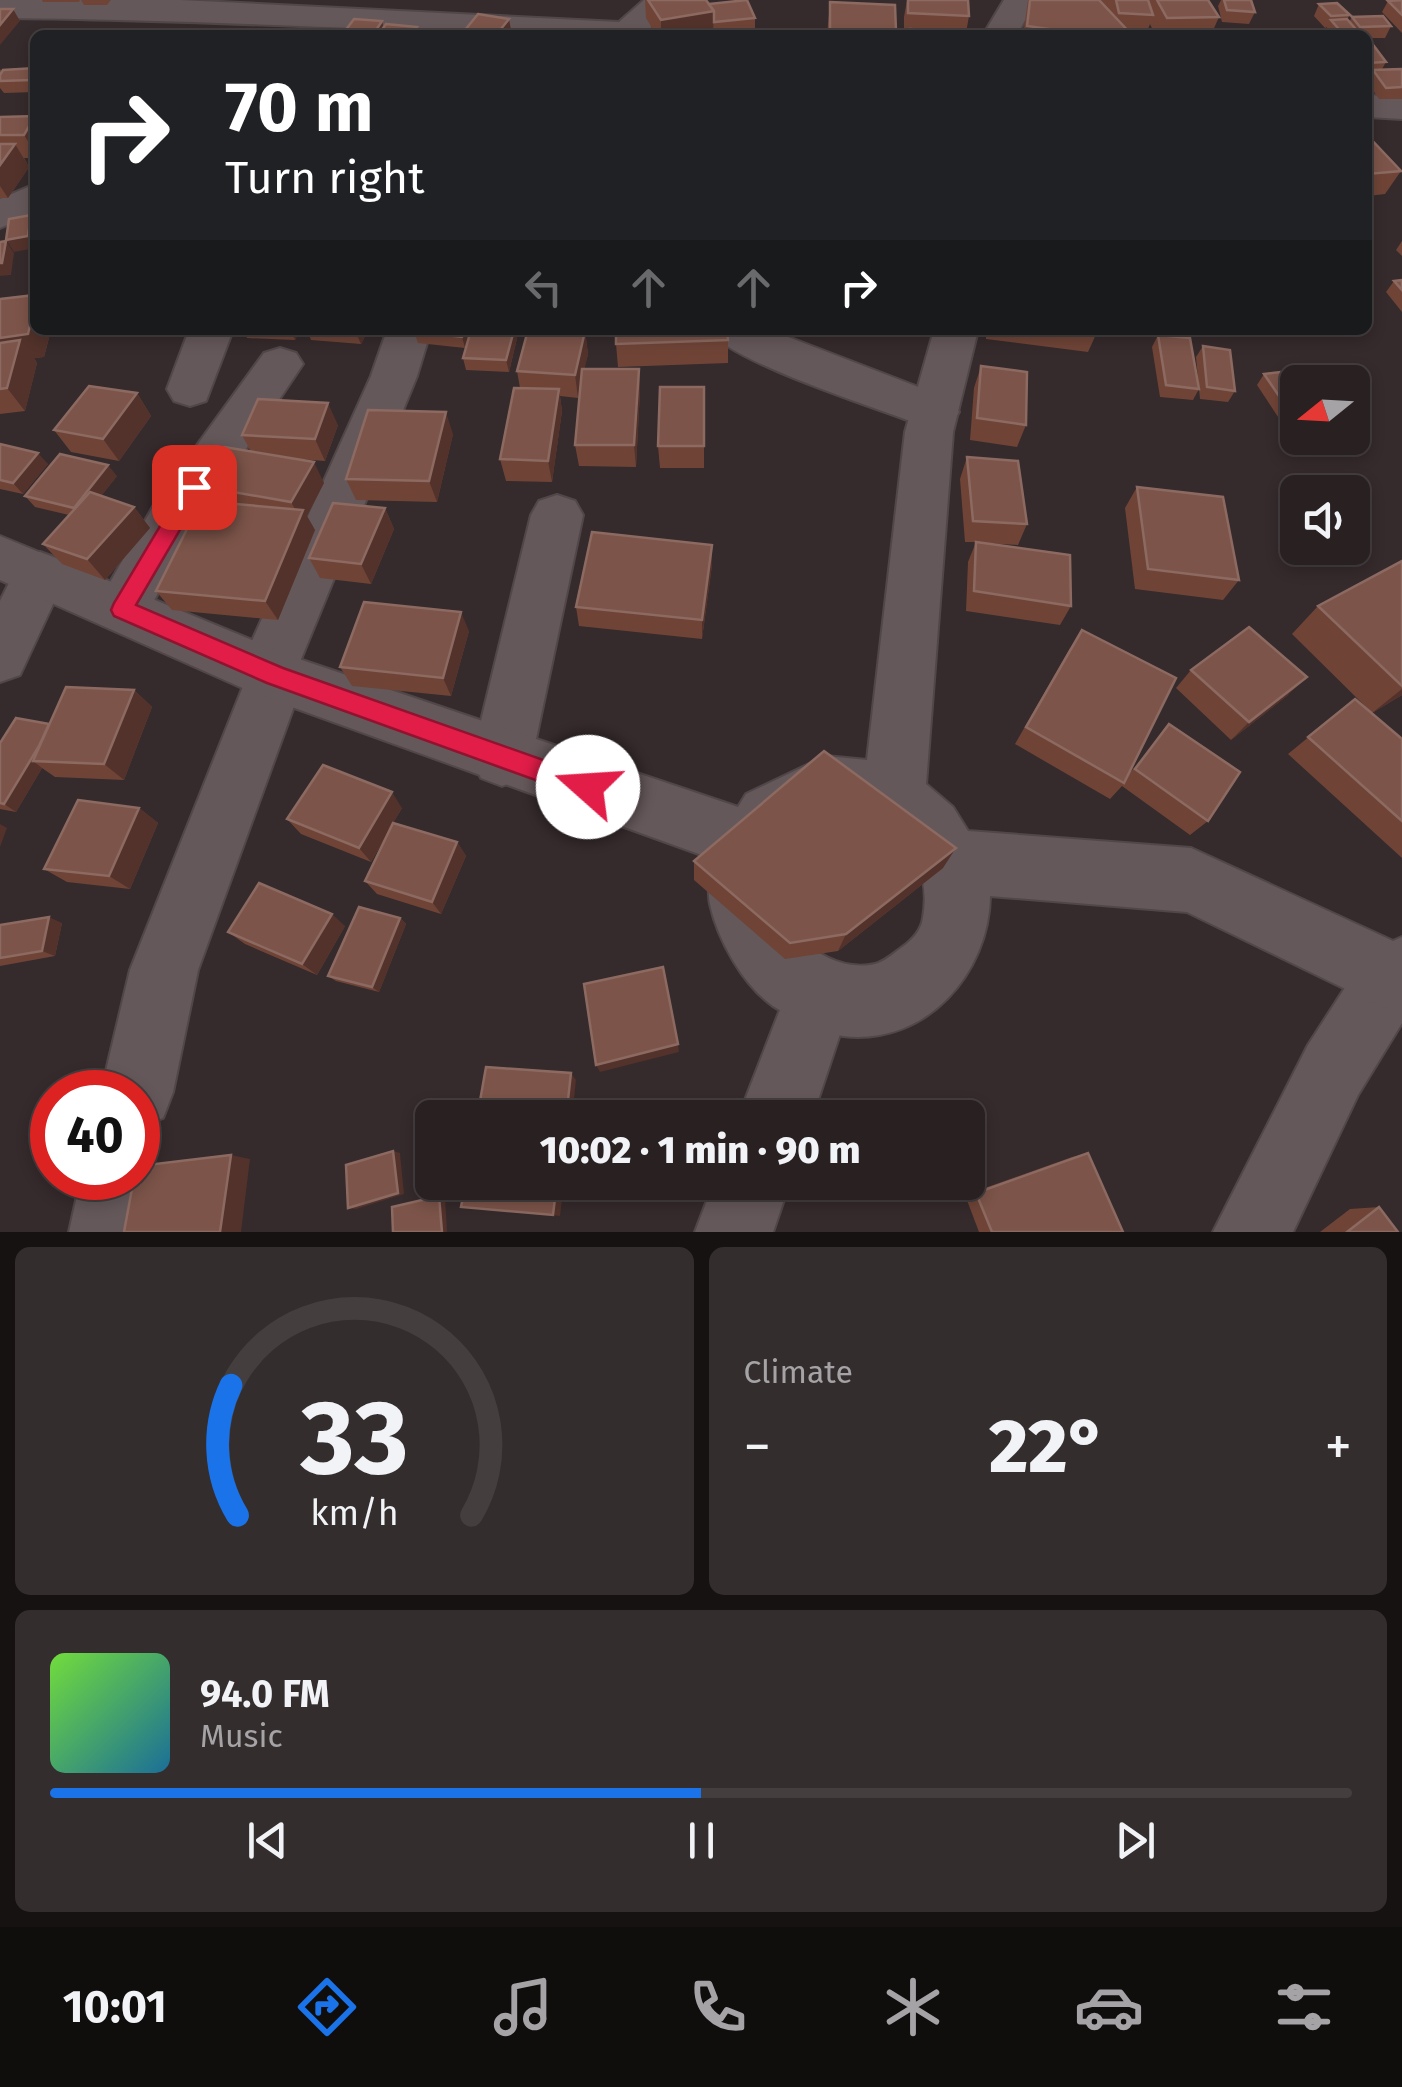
<!DOCTYPE html>
<html lang="en">
<head>
<meta charset="utf-8">
<style>
  body { margin:0; font-family:"Fira Sans",sans-serif; background:#342d2e; color:#f1f3f6; height:100vh; display:flex; flex-direction:column; font-size:38px; white-space:nowrap }
  * { box-sizing:border-box; margin:0 }
  p { font-size:32px; color:#a5a3a5 }
  .icon { flex:none; width:55px; height:55px; fill:none; stroke:currentColor; stroke-width:2; stroke-linecap:round; stroke-linejoin:round }
  .map { position:relative; height:1232px; overflow:hidden }
  .drawer { display:flex; flex-direction:column; gap:15px; padding:15px; background:#161212; flex:1 }
  .drawer>* { flex:none }
  .top-card { position:absolute; left:30px; top:30px; width:1342px; height:305px; border-radius:15px; box-shadow:0 5px 15px #0003,0 0 0 2px #443e3f; background:#202124; color:#fff; overflow:hidden }
  .needle { width:65px; rotate:252deg }
  .controls { position:absolute; left:1280px; top:365px; display:grid; gap:20px }
  .controls a { display:grid; place-items:center; width:90px; height:90px; border-radius:15px; background:#282021; box-shadow:0 5px 15px #0003,0 0 0 2px #443e3f; font-size:50px }
  .speed { position:absolute; left:30px; top:1070px; display:flex; gap:20px; font-size:50px; font-weight:700; text-align:center }
  .speed>* { display:grid; place-content:center; width:130px; height:130px; border-radius:50%; background:#282021; box-shadow:0 5px 15px #0003,0 0 0 2px #443e3f; line-height:1 }
  .speed .limit { border:15px solid #d22; background:#fff; color:#111 }
  .pin { position:absolute; display:grid; place-items:center; width:85px; height:85px; color:#fff; margin:-42px; border-radius:20px; box-shadow:0 5px 15px #0006 }
  .me { position:absolute; width:110px; margin:-55px; rotate:289deg; stroke-linejoin:round; filter:drop-shadow(0 0 8px #0008) }
  .turn { display:flex; align-items:center; gap:35px; height:210px; padding:0 30px; font-size:45px }
  .turn .icon { width:130px; height:130px; stroke-width:2.5 }
  .turn b { display:block; font-size:70px; line-height:85px }
  .lanes { display:flex; align-items:center; height:95px; padding:0 30px; background:#0003; justify-content:center; gap:50px; direction:ltr }
  .lanes .off { opacity:.35 }
  .big { font-size:75px; font-weight:800; line-height:1.1 }
  .drawer .widget { flex:1; display:flex; flex-direction:column; justify-content:center; gap:15px; min-width:0; padding:0 35px; border-radius:15px; background:#342d2e }
  .drawer .dial { align-items:center; gap:0 }
  .dial svg { height:260px; overflow:visible; fill:none; stroke:#443e3f; stroke-width:7; stroke-linecap:round; text-anchor:middle }
  .dial text { fill:#f1f3f6; stroke:none }
  .song { display:flex; align-items:center; gap:30px }
  .cover { width:120px; height:120px; border-radius:15px; background:linear-gradient(135deg,hsl(100 70% 55%),hsl(200 70% 35%)) }
  .played { height:10px; border-radius:5px; background:linear-gradient(90deg,#1a73e8 50%,#443e3f 50%) }
  .keys { display:flex; justify-content:space-around; direction:ltr }
  .heat { display:flex; justify-content:space-between; align-items:center; font-size:55px; direction:ltr }
  .drawer .tiles { flex:1; display:grid; gap:15px; grid-template-columns:1fr 1fr }
  .widget:last-child { grid-column:span 2 }
  .trip { position:absolute; left:415px; top:1100px; width:570px; height:100px; border-radius:15px; background:#282021; box-shadow:0 5px 15px #0003,0 0 0 2px #443e3f; font-weight:800; line-height:100px; text-align:center }
  .menu { display:flex; height:160px; justify-content:space-around; align-items:center; background:#100d0d; color:#a5a3a5 }
  .menu .icon { width:70px; height:70px }
  .menu .on { color:#1a73e8 }
  .menu b { font-size:45px; color:#f1f3f6 }
  .map>svg:first-child { display:block }
  .lines { fill:none; stroke-linecap:round; stroke-linejoin:round }
  .street-casing { stroke:#514749; stroke-width:4 }
  .secondary-casing { stroke:#514749; stroke-width:4 }
  .street { fill:#65585b; fill-rule:evenodd }
  .secondary { fill:#65585b; fill-rule:evenodd }
  .wall { fill:#6f4437 }
  .shaded-wall { fill:#52322b }
  .building { fill:#7c5449; stroke:#8c6a61; stroke-width:2.5 }
  .route { fill:#e11d48; stroke:#92132f; stroke-width:2.5 }
</style>
</head>
<body>
<div class="map">
<svg width="1402" height="1232" viewBox="0 0 1402 1232">
  <rect width="100%" height="100%" fill="#352a2c"/>
  <g class="lines">
    <!-- street casing -->
    <g class="street-casing">
      <g id="street">
        <path d="M0 0H180L619 22 644 0H679L643 35C429 35 215 19 0 18Z"/>
        <polygon points="1368,95 1402,97 1402,119 1368,117"/>
        <polygon points="35,184 35,213 0,228 0,199"/>
        <polygon points="189,330 233,330 206,401 190,406 174,401 167,389"/>
        <polygon points="387,330 431,330 417,376 299,664 305,676 198,970 173,1092 163,1118 138,1128 138,1092 101,1092 130,970 244,684 238,672 371,376"/>
        <path d="M709 330H770L952 400 959 412 952 424 935 429 918 424C877 408 728 361 709 330Z"/>
        <polygon points="280,348 296,353 303,364 191,531 141,625 122,632 103,625 95,609 155,503 264,353"/>
        <polygon points="557,495 575,501 583,515 532,758 523,778 502,786 481,778 472,758 531,515 539,501"/>
        <polygon points="40,552 59,559 67,574 20,675 0,682 0,601 21,559"/>
        <polygon points="1392,942 1402,946 1402,1023 1358,1095 1293,1232 1213,1232 1308,1045 1368,952"/>
        <polygon points="819,961 843,971 853,995 812,1118 738,1118 795,971"/>
        <polygon points="138,1148 146,1151 157,1178 147,1232 69,1232 81,1178 138,1178"/>
        <polygon points="714,1182 790,1182 773,1232 695,1232"/>
      </g>
    </g>
    <!-- secondary casing -->
    <g class="secondary-casing">
      <g id="secondary">
        <polygon points="1004,0 1036,0 1017,35 983,35"/>
        <path d="M934 330H978L953 432 926 784 953 807 968 831 1191 848 1393 941 1402 937V1006L1392 1010 1368 1000 1187 912 990 896C989 973 926 1046 843 1036 832 1035 819 1026 808 1022 797 1017 783 1013 773 1006 743 985 718 940 710 904 707 890 710 872 710 858L256 694 0 580V536L293 657 738 807 746 794 826 756 867 760 905 432ZM831 814C891 817 934 854 923 918 921 932 911 941 901 948 893 954 884 962 875 964 811 979 736 886 791 835 801 826 819 820 831 814Z"/>
      </g>
    </g>
    <!-- street -->
    <use href="#street" class="street"/>
    <!-- secondary -->
    <use href="#secondary" class="secondary"/>
  </g>
  <!-- wall -->
  <g class="wall">
    <polygon points="42,0 80,0 79,2 43,2"/>
    <polygon points="81,0 111,0 107,5 84,5"/>
    <polygon points="645,0 706,0 709,4 755,18 755,29 705,35 656,35 646,18"/>
    <polygon points="907,0 969,0 969,16 966,33 968,35 904,35 904,17"/>
    <polygon points="1028,0 1208,0 1219,17 1211,35 1155,35 1150,24 1146,35 1023,35"/>
    <polygon points="1221,0 1251,0 1255,12 1249,24 1222,22 1218,6"/>
    <polygon points="1402,0 1402,33 1382,12 1388,1"/>
    <polygon points="830,2 896,31 896,35 827,35"/>
    <polygon points="1319,4 1350,15 1347,19 1349,22 1352,17 1391,26 1385,38 1368,38 1368,35 1328,35 1325,32 1327,27 1325,28 1314,16"/>
    <polygon points="1368,38 1386,62 1382,69 1402,69 1402,99 1379,99 1368,83 1370,74 1368,74"/>
    <polygon points="35,68 35,92 4,93 0,88 0,69 2,72"/>
    <polygon points="35,116 35,158 24,158 29,167 8,198 0,198 0,117"/>
    <polygon points="1368,136 1401,171 1385,194 1368,196"/>
    <polygon points="1402,241 1402,256 1396,250"/>
    <polygon points="1402,280 1402,312 1386,292 1394,281"/>
    <polygon points="0,299 35,330 51,330 44,357 34,358 37,363 25,411 0,414"/>
    <polygon points="244,330 300,330 295,340 247,338"/>
    <polygon points="307,330 368,330 361,344 311,340"/>
    <polygon points="871,330 924,330 922,336"/>
    <polygon points="986,330 1098,330 1088,352 986,339"/>
    <polygon points="414,331 518,334 509,372 466,370 463,358 468,341 465,348 418,343"/>
    <polygon points="585,331 588,354 584,369 639,369 640,391 636,467 579,466 575,445 581,385 578,398 560,396 562,411 552,482 506,481 500,459 520,388 517,371"/>
    <polygon points="1158,335 1199,389 1193,400 1160,397 1152,347"/>
    <polygon points="728,340 728,363 618,367 616,344"/>
    <polygon points="1203,346 1235,391 1228,402 1200,399 1196,357"/>
    <polygon points="981,366 1026,425 1017,447 970,440 974,388"/>
    <polygon points="1264,374 1298,382 1298,431 1288,432 1257,385"/>
    <polygon points="704,387 704,468 660,468 658,446"/>
    <polygon points="137,393 151,416 119,461 71,452 54,430"/>
    <polygon points="338,425 325,461 298,459 324,483 307,516 315,530 278,620 172,610 156,591 209,501 199,486 251,452 242,435"/>
    <polygon points="453,434 437,502 356,500 346,479"/>
    <polygon points="0,444 48,464 23,494 0,489"/>
    <polygon points="967,457 1027,524 1018,545 984,543 1071,606 1060,625 966,611 968,562 976,542 965,542 960,479"/>
    <polygon points="117,476 101,496 134,507 150,528 105,580 62,564 43,544 69,515 35,507 25,496"/>
    <polygon points="1137,487 1239,580 1223,600 1135,589 1125,508"/>
    <polygon points="385,508 394,529 371,584 320,578 309,558"/>
    <polygon points="712,545 712,565 702,639 579,626 576,607"/>
    <polygon points="1402,561 1402,695 1372,713 1292,634 1318,606"/>
    <polygon points="469,631 451,696 352,686 340,667"/>
    <polygon points="1070,648 1129,774 1169,724 1208,821 1190,835 1122,786 1110,799 1015,744"/>
    <polygon points="1191,670 1288,695 1231,740 1176,688"/>
    <polygon points="134,690 152,707 124,780 55,777 42,768 16,812 0,809 0,743"/>
    <polygon points="1355,699 1402,739 1402,858 1288,754"/>
    <polygon points="139,808 158,823 130,889 67,882 44,869"/>
    <polygon points="402,808 393,823 457,842 466,856 441,914 377,894 365,881 389,831 371,862 301,834 287,819"/>
    <polygon points="694,861 943,868 838,951 785,959 694,880"/>
    <polygon points="400,918 406,924 379,992 336,981 328,976"/>
    <polygon points="62,923 55,956 0,966 0,925"/>
    <polygon points="345,926 317,975 245,944 228,932"/>
    <polygon points="1088,1153 1123,1232 979,1232 965,1195 1072,1157"/>
    <polygon points="1379,1207 1398,1232 1320,1232 1350,1209"/>
  </g>
  <!-- shaded-wall -->
  <g class="shaded-wall">
    <polygon points="13,9 20,21 0,45 0,25"/>
    <polygon points="714,11 713,33 705,35 661,35 661,20"/>
    <polygon points="509,19 512,35 496,35"/>
    <polygon points="382,21 385,33 384,35 373,35"/>
    <polygon points="35,117 35,152 24,135"/>
    <polygon points="15,144 29,167 8,198 0,186 0,165"/>
    <polygon points="31,215 35,221 35,248 14,252 6,240"/>
    <polygon points="6,241 14,253 11,275 0,276 0,263"/>
    <polygon points="35,305 35,330 51,330 44,357 34,358 37,363 25,411 7,388 0,363 0,338"/>
    <polygon points="291,330 300,330 295,340"/>
    <polygon points="358,330 368,330 361,344 356,333"/>
    <polygon points="465,330 472,330 465,348 462,337"/>
    <polygon points="514,330 517,330 518,334 509,372 506,360"/>
    <polygon points="1292,330 1320,330 1288,336"/>
    <polygon points="585,331 588,354 578,398 575,375"/>
    <polygon points="639,369 640,391 636,467 634,445"/>
    <polygon points="559,389 562,411 552,482 548,461"/>
    <polygon points="137,393 151,416 119,461 103,439"/>
    <polygon points="328,403 338,425 325,461 315,439"/>
    <polygon points="446,412 453,434 437,502 429,481"/>
    <polygon points="38,453 48,464 23,494 13,483"/>
    <polygon points="314,462 324,483 307,516 315,530 278,620 265,601 300,518 291,502"/>
    <polygon points="108,465 117,476 83,519 74,508"/>
    <polygon points="134,507 150,528 105,580 87,559"/>
    <polygon points="385,508 394,529 371,584 361,564"/>
    <polygon points="712,545 712,565 702,639 702,620"/>
    <polygon points="461,612 469,631 451,696 443,678"/>
    <polygon points="1307,677 1288,695 1231,740 1249,722"/>
    <polygon points="1402,689 1402,695 1372,713"/>
    <polygon points="134,690 152,707 124,780 104,764"/>
    <polygon points="52,724 33,761 42,768 16,812 4,804"/>
    <polygon points="392,792 402,808 371,862 359,848"/>
    <polygon points="139,808 158,823 130,889 109,876"/>
    <polygon points="0,824 7,828 0,847"/>
    <polygon points="457,842 466,856 441,914 432,902"/>
    <polygon points="956,848 943,868 838,951 846,934"/>
    <polygon points="332,914 345,926 317,975 302,964"/>
    <polygon points="49,917 62,923 55,956 42,951"/>
    <polygon points="400,918 406,924 379,992 372,987"/>
    <polygon points="678,1044 679,1052 600,1072 596,1065"/>
    <polygon points="571,1073 576,1080 572,1118 566,1118"/>
    <polygon points="393,1151 400,1153 404,1194 356,1209 348,1208"/>
    <polygon points="231,1155 250,1159 241,1232 220,1232"/>
    <polygon points="557,1182 564,1182 560,1216 553,1215"/>
    <polygon points="439,1196 445,1197 447,1232 442,1232"/>
  </g>
  <!-- building -->
  <g class="building">
    <polygon points="648,0 706,0 714,11 661,20"/>
    <polygon points="747,0 755,18 714,22 714,11 709,4"/>
    <polygon points="908,0 968,0 969,16 908,13"/>
    <polygon points="1030,0 1099,0 1132,35 1092,35 1027,26"/>
    <polygon points="1116,0 1148,0 1153,15 1119,13"/>
    <polygon points="1157,0 1208,0 1219,17 1167,18"/>
    <polygon points="1224,0 1251,0 1255,12 1227,10"/>
    <polygon points="1402,0 1402,15 1388,1"/>
    <polygon points="830,2 895,5 896,31 830,29"/>
    <polygon points="1337,3 1350,15 1331,16 1319,4"/>
    <polygon points="0,9 13,9 0,25"/>
    <polygon points="478,14 509,19 496,35 461,35"/>
    <polygon points="1383,16 1391,26 1360,27 1352,17"/>
    <polygon points="354,19 382,21 373,35 342,35"/>
    <polygon points="1347,19 1359,33 1343,34 1331,20"/>
    <polygon points="386,24 417,27 411,35 378,35"/>
    <polygon points="910,29 967,33 968,35 910,35"/>
    <polygon points="764,30 765,35 721,35 720,32"/>
    <polygon points="1258,31 1313,32 1314,35 1261,35"/>
    <polygon points="1368,38 1386,62 1368,63"/>
    <polygon points="35,68 35,73 31,80 0,81 0,75 3,70"/>
    <polygon points="1402,69 1402,87 1386,88 1373,70"/>
    <polygon points="35,116 24,135 0,135 0,117"/>
    <polygon points="1368,136 1401,171 1368,174"/>
    <polygon points="0,144 15,144 0,165"/>
    <polygon points="31,215 28,236 6,240 9,219"/>
    <polygon points="6,241 2,263 0,263 0,242"/>
    <polygon points="1402,280 1402,290 1394,281"/>
    <polygon points="35,295 35,305 28,334 0,338 0,299"/>
    <polygon points="324,330 358,330 356,333"/>
    <polygon points="415,330 465,330 462,337 414,331"/>
    <polygon points="471,330 514,330 506,360 463,358"/>
    <polygon points="528,330 585,331 575,375 517,371"/>
    <polygon points="616,330 727,330 728,340 616,344"/>
    <polygon points="1158,335 1190,338 1199,389 1166,385"/>
    <polygon points="20,340 7,388 0,389 0,343"/>
    <polygon points="1203,346 1230,350 1235,391 1207,387"/>
    <polygon points="981,366 1027,372 1026,425 977,418"/>
    <polygon points="582,369 639,369 634,445 575,445"/>
    <polygon points="1298,370 1306,382 1298,382 1298,421 1296,421 1264,374"/>
    <polygon points="89,386 137,393 103,439 54,430"/>
    <polygon points="660,387 704,387 704,446 658,446"/>
    <polygon points="514,388 559,389 548,461 500,459"/>
    <polygon points="258,399 328,403 315,439 242,435"/>
    <polygon points="368,410 446,412 429,481 346,479"/>
    <polygon points="0,444 38,453 13,483 0,480"/>
    <polygon points="224,447 314,462 291,502 199,486"/>
    <polygon points="60,454 108,465 74,508 25,496"/>
    <polygon points="967,457 1018,461 1027,524 973,521"/>
    <polygon points="1137,487 1223,497 1239,580 1148,569"/>
    <polygon points="90,492 134,507 87,559 43,544"/>
    <polygon points="201,501 303,510 265,601 156,591"/>
    <polygon points="333,503 385,508 361,564 309,558"/>
    <polygon points="592,532 712,545 702,620 576,607"/>
    <polygon points="976,542 1070,555 1071,606 974,591"/>
    <polygon points="1402,561 1402,686 1318,606"/>
    <polygon points="364,602 461,612 443,678 340,667"/>
    <polygon points="1249,627 1307,677 1249,722 1191,670"/>
    <polygon points="1082,630 1176,678 1124,783 1026,727"/>
    <polygon points="66,687 134,690 104,764 33,761"/>
    <polygon points="1355,699 1402,739 1402,821 1308,737"/>
    <polygon points="16,718 49,724 39,746 4,804 0,803 0,743"/>
    <polygon points="1169,724 1240,772 1208,821 1135,769"/>
    <polygon points="824,751 956,848 846,934 790,943 694,861"/>
    <polygon points="323,765 392,792 359,848 287,819"/>
    <polygon points="78,800 139,808 109,876 44,869"/>
    <polygon points="393,823 457,842 432,902 365,881"/>
    <polygon points="259,883 332,914 302,964 228,932"/>
    <polygon points="359,907 400,918 372,987 328,976"/>
    <polygon points="49,917 42,951 0,958 0,925"/>
    <polygon points="663,967 678,1044 596,1065 584,984"/>
    <polygon points="486,1067 571,1073 566,1118 477,1118"/>
    <polygon points="393,1151 398,1193 348,1208 346,1165"/>
    <polygon points="1088,1153 1123,1232 992,1232 976,1193"/>
    <polygon points="231,1155 220,1232 124,1232 134,1178 138,1178 138,1166"/>
    <polygon points="466,1182 557,1182 553,1215 461,1207"/>
    <polygon points="439,1196 442,1232 393,1232 392,1207"/>
    <polygon points="1379,1207 1398,1232 1347,1232"/>
  </g>
  <!-- route -->
  <polygon class="route" points="194,479 205,487 136,605 283,668 597,779 601,787 597,796 588,799 267,683 114,616 111,610 114,603 187,481"/>
</svg>
<div class="controls">
<a><svg class="needle" viewBox="-14 -14 28 28"><path d="M0-13l5 13h-10z" fill="#e53935"/><path d="M0 13l5-13h-10z" fill="#a5a3a5"/></svg></a>
<a><svg class="icon" aria-label="sound" viewBox="0 0 24 24"><path d="M4 9h4l5-4v14l-5-4H4zM17 9q2 3 0 6"/></svg></a>
</div>
<div class="speed"><div class="limit">40</div></div>
<div class="pin" style="left:194px;top:487px;background:#d93025"><svg class="icon" aria-label="arrive" viewBox="0 0 24 24"><path d="M6 21V4h12l-3 4 3 4H6"/></svg></div>
<svg class="me" style="left:588px;top:787px" viewBox="-20 -20 40 40"><circle r="19" fill="#fff"/><path d="M0-13L10 11 0 6-10 11z" fill="#e11d48"/></svg>
<div class="trip">10:02 · 1 min · 90 m</div>
<div class="top-card">
<div class="turn"><svg class="icon" aria-label="right" viewBox="0 0 24 24"><path d="M7 20v-9h11M14 6l5 5-5 5"/></svg><div><b>70 m</b>Turn right</div></div>
<div class="lanes"><svg class="icon off" aria-label="left" viewBox="0 0 24 24"><path d="M17 20v-9H6M10 6l-5 5 5 5"/></svg><svg class="icon off" aria-label="ahead" viewBox="0 0 24 24"><path d="M12 20V5M6 11l6-6 6 6"/></svg><svg class="icon off" aria-label="ahead" viewBox="0 0 24 24"><path d="M12 20V5M6 11l6-6 6 6"/></svg><svg class="icon" aria-label="right" viewBox="0 0 24 24"><path d="M7 20v-9h11M14 6l5 5-5 5"/></svg></div>
</div>
</div>
<section class="drawer">
<div class="tiles">
<div class="widget dial"><svg viewBox="0 0 100 80">
<path d="M14 69A42 42 0 1 1 86 69"/>
<path d="M14 69A42 42 0 0 1 12 29" stroke="#1a73e8"/>
<text x="50" y="56" font-size="32" font-weight="700">33</text>
<text x="50" y="72" font-size="11">km/h</text>
</svg></div>
<div class="widget"><p>Climate</p>
<div class="heat"><a>−</a><b class="big">22°</b><a>+</a></div>
</div>
<div class="widget">
<div class="song"><i class="cover"></i><div><b>94.0 FM</b><p>Music</p></div></div>
<div class="played"></div>
<div class="keys"><svg class="icon" aria-label="previous" viewBox="0 0 24 24"><path d="M18 5L8 12l10 7zM5 5v14"/></svg><svg class="icon" aria-label="pause" viewBox="0 0 24 24"><path d="M8 5v14M16 5v14"/></svg><svg class="icon" aria-label="next" viewBox="0 0 24 24"><path d="M6 5l10 7-10 7zM19 5v14"/></svg></div>
</div>
</div>
</section>
<nav class="menu">
<b>10:01</b>
<svg class="icon on" aria-label="directions" viewBox="0 0 24 24"><path d="M12 3l9 9-9 9-9-9zM9 14v-3h6M13 9l2 2-2 2"/></svg>
<svg class="icon" aria-label="music" viewBox="0 0 24 24"><path d="M9 18V5l10-2v13"/><circle cx="6" cy="18" r="3"/><circle cx="16" cy="16" r="3"/></svg>
<svg class="icon" aria-label="phone" viewBox="0 0 24 24"><path d="M5 4h4l2 5-3 2q2 4 5 5l2-3 5 2v4C11 20 4 13 5 4z"/></svg>
<svg class="icon" aria-label="climate" viewBox="0 0 24 24"><path d="M12 3v18M4 7l16 10M4 17L20 7"/></svg>
<svg class="icon" aria-label="car" viewBox="0 0 24 24"><path d="M5 17H2v-5l4-1 3-4h7l3 4 3 1v5h-3M9 17h6M6 11h13"/><circle cx="7" cy="17" r="2"/><circle cx="17" cy="17" r="2"/></svg>
<svg class="icon" aria-label="filters" viewBox="0 0 24 24"><path d="M4 7h16M4 17h16"/><circle cx="9" cy="7" r="2"/><circle cx="15" cy="17" r="2"/></svg>
</nav>
</body>
</html>
